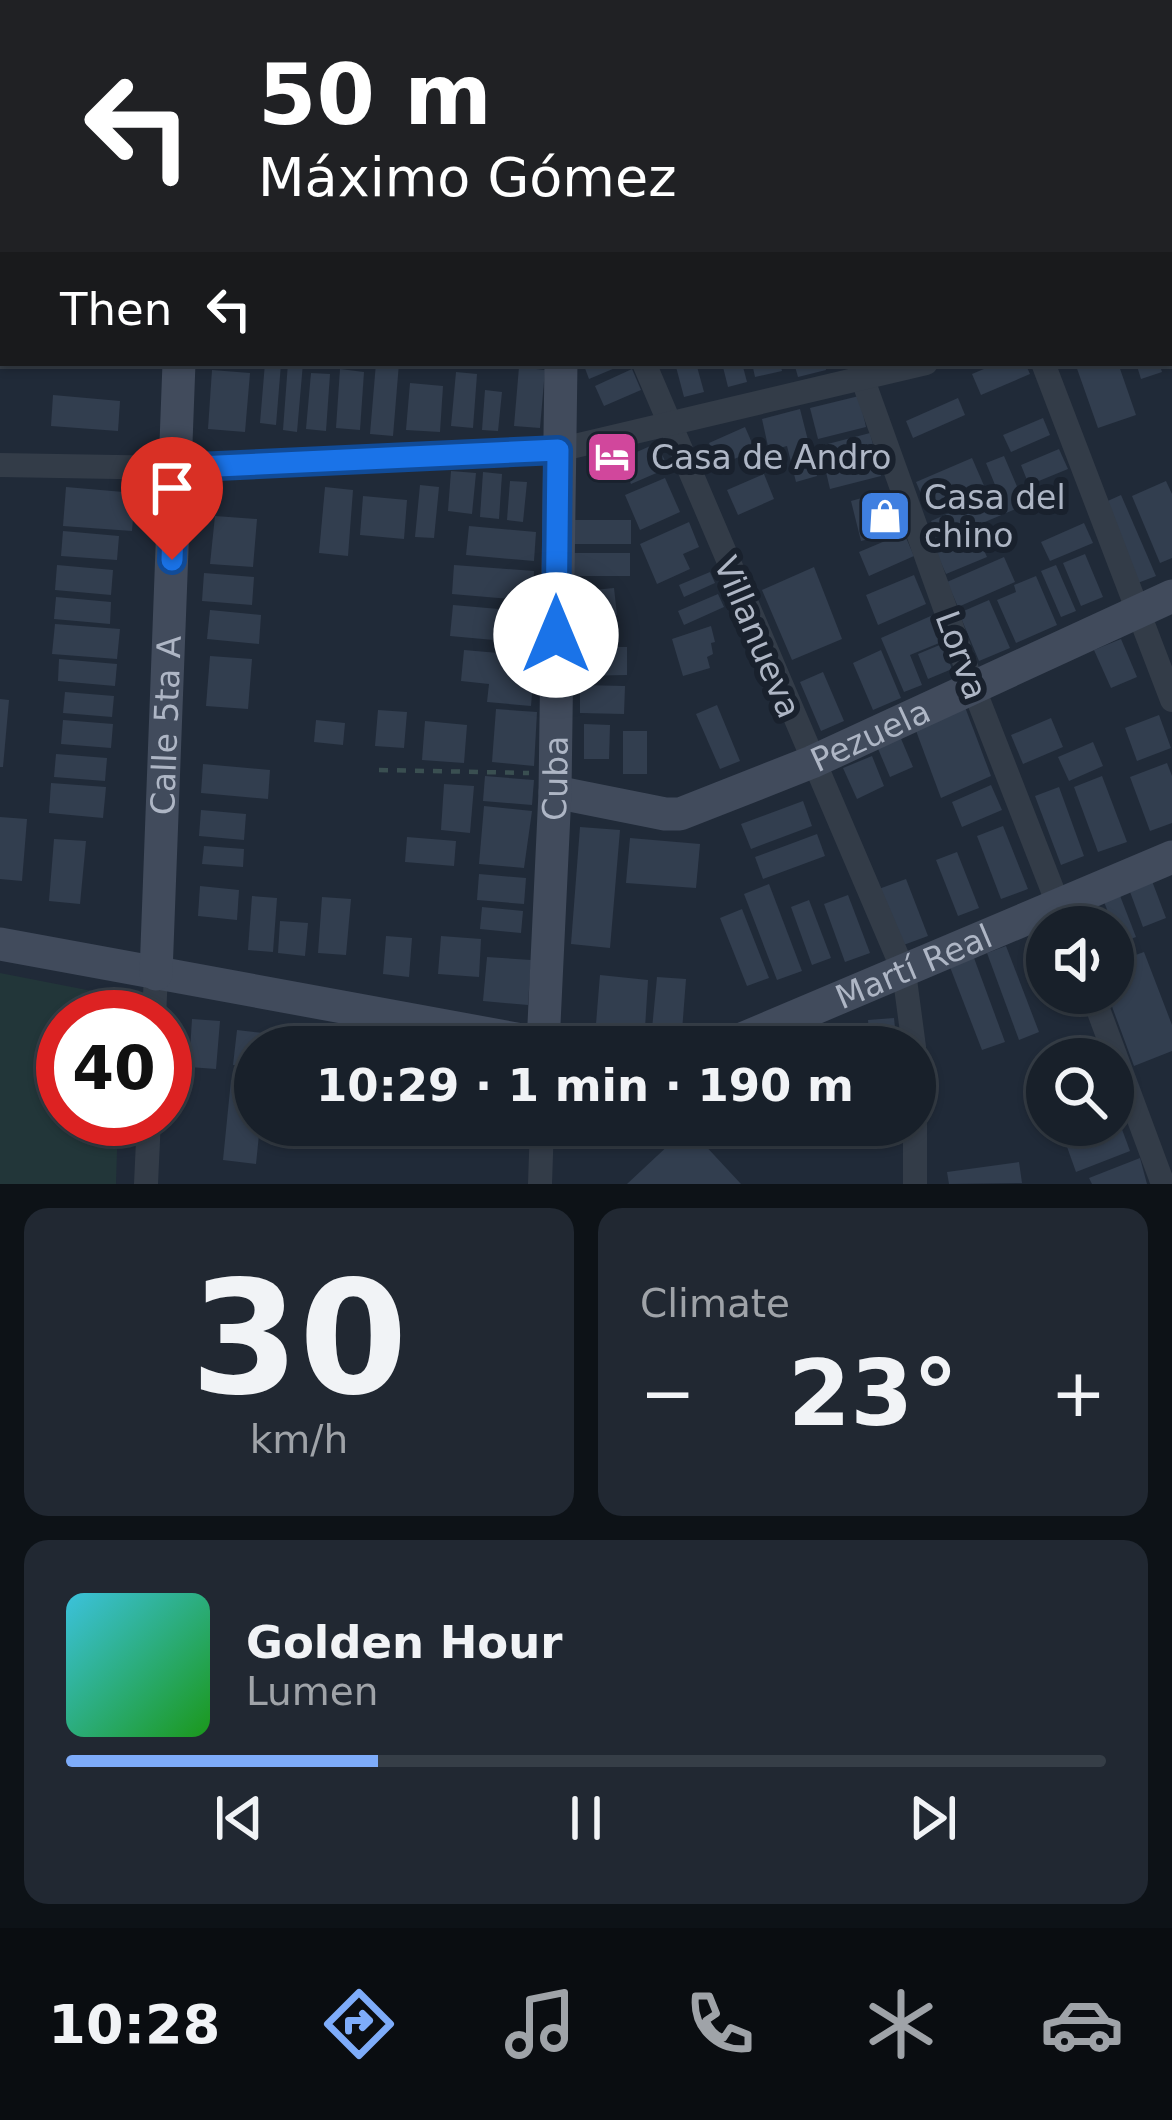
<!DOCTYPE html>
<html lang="en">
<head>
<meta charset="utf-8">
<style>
  body { margin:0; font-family:"DejaVu Sans",sans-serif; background:#212832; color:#f1f3f6; height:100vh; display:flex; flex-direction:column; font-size:45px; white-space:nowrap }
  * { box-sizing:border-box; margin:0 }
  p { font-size:39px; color:#9fa3a8 }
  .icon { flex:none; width:66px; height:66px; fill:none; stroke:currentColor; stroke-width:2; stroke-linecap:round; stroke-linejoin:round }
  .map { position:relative; height:1184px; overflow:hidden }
  .drawer { display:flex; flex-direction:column; gap:24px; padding:24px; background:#0d1217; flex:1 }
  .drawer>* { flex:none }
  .guide { position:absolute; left:0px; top:0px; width:1173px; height:366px; box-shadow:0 3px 9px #0004,0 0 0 3px #363e47; background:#202124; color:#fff; overflow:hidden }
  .tools { position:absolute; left:1026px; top:906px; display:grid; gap:24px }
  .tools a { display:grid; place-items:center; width:108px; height:108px; border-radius:50%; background:#18202a; box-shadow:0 3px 9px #0004,0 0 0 3px #363e47; font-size:60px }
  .speed { position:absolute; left:36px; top:990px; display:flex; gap:24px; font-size:60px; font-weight:700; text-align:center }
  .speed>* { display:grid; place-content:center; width:156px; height:156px; border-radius:50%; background:#18202a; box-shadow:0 3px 9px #0004,0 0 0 3px #363e47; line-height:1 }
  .speed .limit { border:18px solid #d22; background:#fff; color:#111 }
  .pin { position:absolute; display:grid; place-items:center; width:102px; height:102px; color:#fff; margin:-123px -51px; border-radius:50% 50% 50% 0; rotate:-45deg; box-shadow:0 0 12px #0007 }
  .pin .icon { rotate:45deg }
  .me { position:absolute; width:132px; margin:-66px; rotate:0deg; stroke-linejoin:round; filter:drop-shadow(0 0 9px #0008) }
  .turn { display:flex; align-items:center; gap:42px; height:252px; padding:0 60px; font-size:54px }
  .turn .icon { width:156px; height:156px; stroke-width:2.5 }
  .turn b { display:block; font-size:84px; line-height:102px }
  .then { display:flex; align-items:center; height:114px; padding:0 60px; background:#0003; gap:24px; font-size:45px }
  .big { font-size:90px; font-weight:700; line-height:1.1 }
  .drawer .widget { flex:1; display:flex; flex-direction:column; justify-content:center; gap:18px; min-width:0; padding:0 42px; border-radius:24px; background:#212832 }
  .drawer .dial { align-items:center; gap:0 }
  .dial b { font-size:156px; line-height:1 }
  .song { display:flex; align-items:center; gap:36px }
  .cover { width:144px; height:144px; border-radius:18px; background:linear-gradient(135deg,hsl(190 70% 55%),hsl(120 70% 35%)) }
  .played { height:12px; border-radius:6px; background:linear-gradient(90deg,#7eacfa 30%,#363e47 30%) }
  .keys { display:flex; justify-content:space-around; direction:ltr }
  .heat { display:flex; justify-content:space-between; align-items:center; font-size:66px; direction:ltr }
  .drawer .tiles { flex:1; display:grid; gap:24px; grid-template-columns:1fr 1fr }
  .widget:last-child { grid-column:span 2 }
  .trip { position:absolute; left:234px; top:1026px; width:702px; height:120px; border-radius:60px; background:#18202a; box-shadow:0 3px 9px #0004,0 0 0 3px #363e47; font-weight:700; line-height:120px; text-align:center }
  .menu { display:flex; height:192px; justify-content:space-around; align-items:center; background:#0a0d11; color:#9fa3a8 }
  .menu .icon { width:84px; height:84px }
  .menu .active { color:#7eacfa }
  .menu b { font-size:54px; color:#f1f3f6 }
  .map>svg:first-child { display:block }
  .green { fill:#223639 }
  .building { fill:#323e4f }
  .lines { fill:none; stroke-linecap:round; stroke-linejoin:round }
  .path { stroke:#3a4f51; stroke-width:4.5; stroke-dasharray:9 9; stroke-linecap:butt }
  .street { stroke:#333c48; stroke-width:24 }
  .secondary { stroke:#414b5c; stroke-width:33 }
  .route-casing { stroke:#114b97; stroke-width:30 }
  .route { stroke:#1a73e8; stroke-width:21 }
  .labels { text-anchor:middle; stroke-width:12; stroke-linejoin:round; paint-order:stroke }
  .poi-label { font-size:33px; fill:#aeb6c5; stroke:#19212d; text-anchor:start }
  .street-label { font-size:33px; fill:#aeb6c5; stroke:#19212d }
</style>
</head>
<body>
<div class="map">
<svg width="1172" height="1184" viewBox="0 0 1172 1184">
  <rect width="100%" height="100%" fill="#202a38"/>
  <!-- green -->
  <polygon class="green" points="0,973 123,997 122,1017 63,1017 63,1119 118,1119 116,1184 0,1184"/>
  <!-- building -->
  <g class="building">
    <polygon points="265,363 281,364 276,425 260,423"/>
    <polygon points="288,363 303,363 297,432 283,430"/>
    <polygon points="376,363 399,363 393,436 370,434"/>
    <polygon points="583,363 627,363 589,379"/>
    <polygon points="675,363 696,363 704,392 684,397"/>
    <polygon points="722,363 742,363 747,382 728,387"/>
    <polygon points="752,363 780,363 782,371 755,377"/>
    <polygon points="794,363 825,363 826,370 798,377"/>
    <polygon points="998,363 1025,363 1030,374 981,395 972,374"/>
    <polygon points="1075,363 1118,363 1136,415 1098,428"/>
    <polygon points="1136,363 1159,363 1162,372 1141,379"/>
    <polygon points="519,367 545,370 540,428 514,426"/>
    <polygon points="340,369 364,372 360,430 336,428"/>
    <polygon points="632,369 641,390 604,406 595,386"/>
    <polygon points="212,370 250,373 245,432 208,429"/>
    <polygon points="456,372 477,374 473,428 451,426"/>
    <polygon points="311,373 330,374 326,431 306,429"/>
    <polygon points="410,383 443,386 440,432 406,430"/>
    <polygon points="485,390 502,392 498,431 482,430"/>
    <polygon points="53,395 120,401 118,431 51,426"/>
    <polygon points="859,396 866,427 818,439 810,408"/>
    <polygon points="958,398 965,415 913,438 906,421"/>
    <polygon points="800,409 817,476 796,482 787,446 769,451 762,419"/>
    <polygon points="1043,418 1050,435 1011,452 1003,435"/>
    <polygon points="745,427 755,450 718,466 709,443"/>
    <polygon points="870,433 881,476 830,489 820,446"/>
    <polygon points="657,443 668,468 631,484 621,459"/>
    <polygon points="1059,449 1068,469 1029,485 1021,465"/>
    <polygon points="1004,456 1025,505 940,541 931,521 998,492 986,463"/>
    <polygon points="972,458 985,488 929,512 916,482"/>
    <polygon points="451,471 476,473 472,514 448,511"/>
    <polygon points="483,472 502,474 499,519 480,517"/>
    <polygon points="764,474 774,499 738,515 727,490"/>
    <polygon points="665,478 680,512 640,530 625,495"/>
    <polygon points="510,481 527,482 523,522 507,520"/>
    <polygon points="1166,481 1172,494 1172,558 1160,563 1132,496"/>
    <polygon points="420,485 439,487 434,538 415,537"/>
    <polygon points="66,487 135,493 132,531 63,526"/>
    <polygon points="325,487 353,490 348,556 319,553"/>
    <polygon points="887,491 897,532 861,541 851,501"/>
    <polygon points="1121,495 1156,576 1135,584 1101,504"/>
    <polygon points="363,496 407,500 404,539 360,535"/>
    <polygon points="215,516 257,519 253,567 210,564"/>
    <rect x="574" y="520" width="57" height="24"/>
    <polygon points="689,522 699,547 683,554 690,569 657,584 640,544"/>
    <polygon points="1084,523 1093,543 1050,561 1041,542"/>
    <polygon points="469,526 536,532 534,561 466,555"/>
    <polygon points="63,531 119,536 117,560 61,556"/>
    <polygon points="904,533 914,556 869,576 859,552"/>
    <polygon points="977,535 987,557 946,574 936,552"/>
    <rect x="572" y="553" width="58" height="23"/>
    <polygon points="1085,554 1103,597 1081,606 1063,563"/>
    <polygon points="1004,557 1015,582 958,607 947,582"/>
    <polygon points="57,565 113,570 111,595 55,590"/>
    <polygon points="454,565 534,571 532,601 452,594"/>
    <polygon points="1056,565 1076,611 1061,617 1041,571"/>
    <polygon points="814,567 842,639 792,660 762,590"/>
    <polygon points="710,572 715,583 684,597 679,585"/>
    <polygon points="204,573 254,577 252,605 202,601"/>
    <polygon points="914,575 926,604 878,625 866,595"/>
    <polygon points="1036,576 1057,625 1016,643 997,600 1016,592 1014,585"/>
    <polygon points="614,588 617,615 575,618 573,592"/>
    <polygon points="718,594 724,607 684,625 678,611"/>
    <polygon points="56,597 111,602 110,624 54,619"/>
    <polygon points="989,600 1010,648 979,661 959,613"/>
    <polygon points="453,605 531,612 528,643 450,636"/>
    <polygon points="210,610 261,615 259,644 207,639"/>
    <polygon points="933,615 944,641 910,655 922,685 904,692 881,638"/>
    <polygon points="55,624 120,629 117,659 52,654"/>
    <polygon points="711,626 715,642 711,643 713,654 707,657 710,668 683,676 672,639"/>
    <polygon points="1121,639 1137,677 1111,688 1094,650"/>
    <polygon points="942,644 952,669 928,679 918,654"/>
    <polygon points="578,647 627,647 627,675 578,676"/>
    <polygon points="464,650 535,656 531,706 487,702 489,684 461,681"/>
    <polygon points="881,650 901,698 873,710 853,663"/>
    <polygon points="210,656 252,659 248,709 206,706"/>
    <polygon points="59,659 117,664 115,686 58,681"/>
    <polygon points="823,672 844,721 821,731 800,682"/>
    <polygon points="580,685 625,686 624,714 580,713"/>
    <polygon points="65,692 114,696 112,717 63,713"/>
    <polygon points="0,699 9,700 3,767 0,767"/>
    <polygon points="717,705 740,761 720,769 696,714"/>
    <polygon points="965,707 991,776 941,798 915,728"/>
    <polygon points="496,709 537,712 534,766 492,762"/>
    <polygon points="378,710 407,712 404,748 375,746"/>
    <polygon points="1159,715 1171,748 1137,761 1125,728"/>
    <polygon points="1051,718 1063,747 1023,764 1011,735"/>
    <polygon points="63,720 113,724 111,748 61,744"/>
    <polygon points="316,720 345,723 343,745 314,742"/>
    <polygon points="425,721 467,725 464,763 422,760"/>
    <polygon points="584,724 610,725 609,759 584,759"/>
    <rect x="623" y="731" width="24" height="43"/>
    <polygon points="899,734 913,767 890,777 876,744"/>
    <polygon points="1093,742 1103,766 1069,781 1058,757"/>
    <polygon points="56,754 107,758 105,781 54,777"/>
    <polygon points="872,756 884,786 857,799 843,768"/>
    <polygon points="1167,763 1172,776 1172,823 1150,831 1130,777"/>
    <polygon points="203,764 270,770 268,799 201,793"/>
    <polygon points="485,776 534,780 532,805 483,801"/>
    <polygon points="1102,776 1127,842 1098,852 1074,787"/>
    <polygon points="51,783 106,787 103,818 49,813"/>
    <polygon points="444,784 474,786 470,833 441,830"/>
    <polygon points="991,785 1002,810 962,827 952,802"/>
    <polygon points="1059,787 1084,856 1061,865 1035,796"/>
    <polygon points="803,801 812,826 751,849 741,824"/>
    <polygon points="484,806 532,811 524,868 479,864"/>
    <polygon points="201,810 246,814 244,840 199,836"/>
    <polygon points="0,817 27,819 22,881 0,879"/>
    <polygon points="1003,826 1028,889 1001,899 977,836"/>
    <polygon points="580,827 620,830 610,948 571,944"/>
    <polygon points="817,834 825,856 763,879 755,857"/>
    <polygon points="407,837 456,841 454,866 405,862"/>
    <polygon points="630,838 700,844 696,888 626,883"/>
    <polygon points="54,839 86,841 80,904 49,901"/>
    <polygon points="204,846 244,849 243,867 202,864"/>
    <polygon points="957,852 979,908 958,916 936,860"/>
    <polygon points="479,874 526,878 524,904 477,900"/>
    <polygon points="906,879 928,936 898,947 876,890"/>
    <polygon points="1152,881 1166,918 1143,927 1129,889"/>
    <polygon points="769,884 802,971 777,980 744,894"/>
    <polygon points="200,886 239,890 237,920 198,916"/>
    <polygon points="1117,888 1136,937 1120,943 1101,894"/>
    <polygon points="848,895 870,953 845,962 824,904"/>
    <polygon points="252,896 277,898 273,952 248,950"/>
    <polygon points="322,897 351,899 346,955 318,953"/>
    <polygon points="809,900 831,958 812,965 791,907"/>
    <polygon points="482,907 523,911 521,933 480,929"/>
    <polygon points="742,909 769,978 747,986 720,918"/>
    <polygon points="280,921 308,923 305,956 278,953"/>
    <polygon points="386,936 412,938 409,977 383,974"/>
    <polygon points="441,936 481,939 479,977 438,974"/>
    <polygon points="1006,946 1039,1032 1019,1040 987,953"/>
    <polygon points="1144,952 1172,1025 1172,1051 1134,1066 1107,993 1113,993 1113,963"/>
    <polygon points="487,957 531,960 528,1005 483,1001"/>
    <polygon points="974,958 1005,1042 982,1050 950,967"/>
    <polygon points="600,975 648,980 645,1028 596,1024"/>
    <polygon points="657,977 686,979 682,1031 652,1029"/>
    <polygon points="894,1018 897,1047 870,1047 868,1020"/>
    <polygon points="192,1019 220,1021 216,1069 189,1067"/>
    <polygon points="237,1030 272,1034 271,1047 255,1047 255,1067 233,1065"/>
    <polygon points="284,1036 329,1041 329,1047 283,1047"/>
    <polygon points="1084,1036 1093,1059 1053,1059 1049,1050"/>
    <polygon points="231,1080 255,1082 255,1125 260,1125 256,1164 223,1160"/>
    <polygon points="1120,1124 1130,1151 1076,1172 1066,1144"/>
    <polygon points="451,1125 501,1125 500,1139 451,1137"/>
    <polygon points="688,1127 741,1184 627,1184"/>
    <polygon points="1140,1158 1147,1184 1092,1184 1089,1178"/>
    <polygon points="1019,1162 1022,1183 949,1184 947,1172"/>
  </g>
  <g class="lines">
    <!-- path -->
    <polyline class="path" points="379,770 529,773"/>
    <!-- street -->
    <g class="street">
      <polyline points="969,3 970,0"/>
      <polyline points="0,80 3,80"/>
      <polyline points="1170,284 1172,283"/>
      <polyline points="644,363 904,972 914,1047"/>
      <polyline points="1043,363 1172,700"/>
      <polyline points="863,380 974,689 1067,927"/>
      <polyline points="0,465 175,468 558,450 926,363"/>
      <polyline points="1092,993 1163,1184"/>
      <polyline points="154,1017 156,974"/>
      <polyline points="146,1184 149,1119"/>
      <polyline points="540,1184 542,1125"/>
      <polyline points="915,1184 915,1125"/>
    </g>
    <!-- secondary -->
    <g class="secondary">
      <polyline points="192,3 192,0"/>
      <polyline points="578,3 578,0"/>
      <path id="s1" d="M555 792 665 814H680L812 762 1172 596"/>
      <polyline points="0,944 560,1047"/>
      <path id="s2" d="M156 974 179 363"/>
      <path id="s3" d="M543 1045 555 792 561 363"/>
      <path id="s4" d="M723 1047 1172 857"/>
    </g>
  </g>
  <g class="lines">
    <!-- route casing -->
    <g class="route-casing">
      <polyline id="route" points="172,560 175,468 558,450 556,635"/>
    </g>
    <!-- route -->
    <use href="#route" class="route"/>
  </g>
  <!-- icons -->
  <defs>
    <g id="hotel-square" transform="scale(2.7)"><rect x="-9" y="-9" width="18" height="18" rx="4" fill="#d1479c" stroke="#19212d"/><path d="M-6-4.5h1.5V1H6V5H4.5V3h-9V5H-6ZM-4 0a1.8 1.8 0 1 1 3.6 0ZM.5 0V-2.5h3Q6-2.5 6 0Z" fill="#fff"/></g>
    <g id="shop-square" transform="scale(2.7)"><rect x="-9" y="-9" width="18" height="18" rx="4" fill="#3f7fe0" stroke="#19212d"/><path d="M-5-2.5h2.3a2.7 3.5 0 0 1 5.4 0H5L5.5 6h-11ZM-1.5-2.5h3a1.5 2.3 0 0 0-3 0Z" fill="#fff"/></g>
  </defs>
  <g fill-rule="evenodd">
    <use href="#hotel-square" x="612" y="457"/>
    <use href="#shop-square" x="885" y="516"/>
  </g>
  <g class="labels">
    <!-- poi labels -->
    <g class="poi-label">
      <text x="651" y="469">Casa de Andro</text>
      <text x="924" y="509">Casa del<tspan x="924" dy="38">chino</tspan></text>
    </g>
    <!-- street labels -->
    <g class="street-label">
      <text transform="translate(758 637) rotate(67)" y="12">Villanueva</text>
      <text transform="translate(962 655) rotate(70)" y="12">Lorva</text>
      <text dy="12" stroke="none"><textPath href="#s2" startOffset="249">Calle 5ta A</textPath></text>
      <text dy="12" stroke="none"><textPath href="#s1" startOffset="333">Pezuela</textPath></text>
      <text dy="12" stroke="none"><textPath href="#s3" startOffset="267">Cuba</textPath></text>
      <text dy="12" stroke="none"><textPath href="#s4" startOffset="207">Martí Real</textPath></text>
    </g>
  </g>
</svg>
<div class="tools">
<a><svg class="icon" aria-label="sound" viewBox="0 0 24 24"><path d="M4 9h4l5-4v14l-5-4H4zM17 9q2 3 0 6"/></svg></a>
<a><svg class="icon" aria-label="search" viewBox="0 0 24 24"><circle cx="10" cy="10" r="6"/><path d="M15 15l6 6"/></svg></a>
</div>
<div class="speed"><div class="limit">40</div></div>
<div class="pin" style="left:172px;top:560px;background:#d93025"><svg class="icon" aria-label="arrive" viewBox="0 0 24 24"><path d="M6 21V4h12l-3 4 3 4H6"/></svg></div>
<svg class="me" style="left:556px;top:635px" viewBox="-20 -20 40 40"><circle r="19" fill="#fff"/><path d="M0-13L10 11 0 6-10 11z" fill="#1a73e8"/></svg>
<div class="trip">10:29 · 1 min · 190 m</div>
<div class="guide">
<div class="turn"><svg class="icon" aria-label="left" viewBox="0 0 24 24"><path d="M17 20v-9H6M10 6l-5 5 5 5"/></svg><div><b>50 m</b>Máximo Gómez</div></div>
<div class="then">Then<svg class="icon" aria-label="left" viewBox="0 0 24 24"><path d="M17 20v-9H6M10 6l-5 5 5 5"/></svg></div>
</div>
</div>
<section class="drawer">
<div class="tiles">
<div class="widget dial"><b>30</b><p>km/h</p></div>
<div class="widget"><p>Climate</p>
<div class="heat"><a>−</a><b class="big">23°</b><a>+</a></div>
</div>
<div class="widget">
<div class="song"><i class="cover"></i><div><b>Golden Hour</b><p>Lumen</p></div></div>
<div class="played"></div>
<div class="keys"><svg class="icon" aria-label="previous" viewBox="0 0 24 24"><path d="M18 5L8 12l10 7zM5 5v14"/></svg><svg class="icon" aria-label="pause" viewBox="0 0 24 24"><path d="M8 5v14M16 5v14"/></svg><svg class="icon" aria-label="next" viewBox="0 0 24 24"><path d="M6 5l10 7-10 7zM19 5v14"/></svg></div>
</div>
</div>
</section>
<nav class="menu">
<b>10:28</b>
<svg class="icon active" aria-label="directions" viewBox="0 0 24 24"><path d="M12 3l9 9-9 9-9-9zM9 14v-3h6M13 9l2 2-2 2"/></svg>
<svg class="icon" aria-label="music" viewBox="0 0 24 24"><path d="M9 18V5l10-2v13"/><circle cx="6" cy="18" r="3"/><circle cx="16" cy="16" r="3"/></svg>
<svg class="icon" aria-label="phone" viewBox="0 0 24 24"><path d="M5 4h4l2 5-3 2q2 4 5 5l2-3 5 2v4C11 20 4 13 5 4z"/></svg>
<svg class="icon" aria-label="climate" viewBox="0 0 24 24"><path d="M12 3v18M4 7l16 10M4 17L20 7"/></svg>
<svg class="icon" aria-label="car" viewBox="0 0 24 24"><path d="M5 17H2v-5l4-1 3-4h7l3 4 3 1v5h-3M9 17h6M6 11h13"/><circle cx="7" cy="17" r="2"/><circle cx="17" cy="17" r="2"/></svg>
</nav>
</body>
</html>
